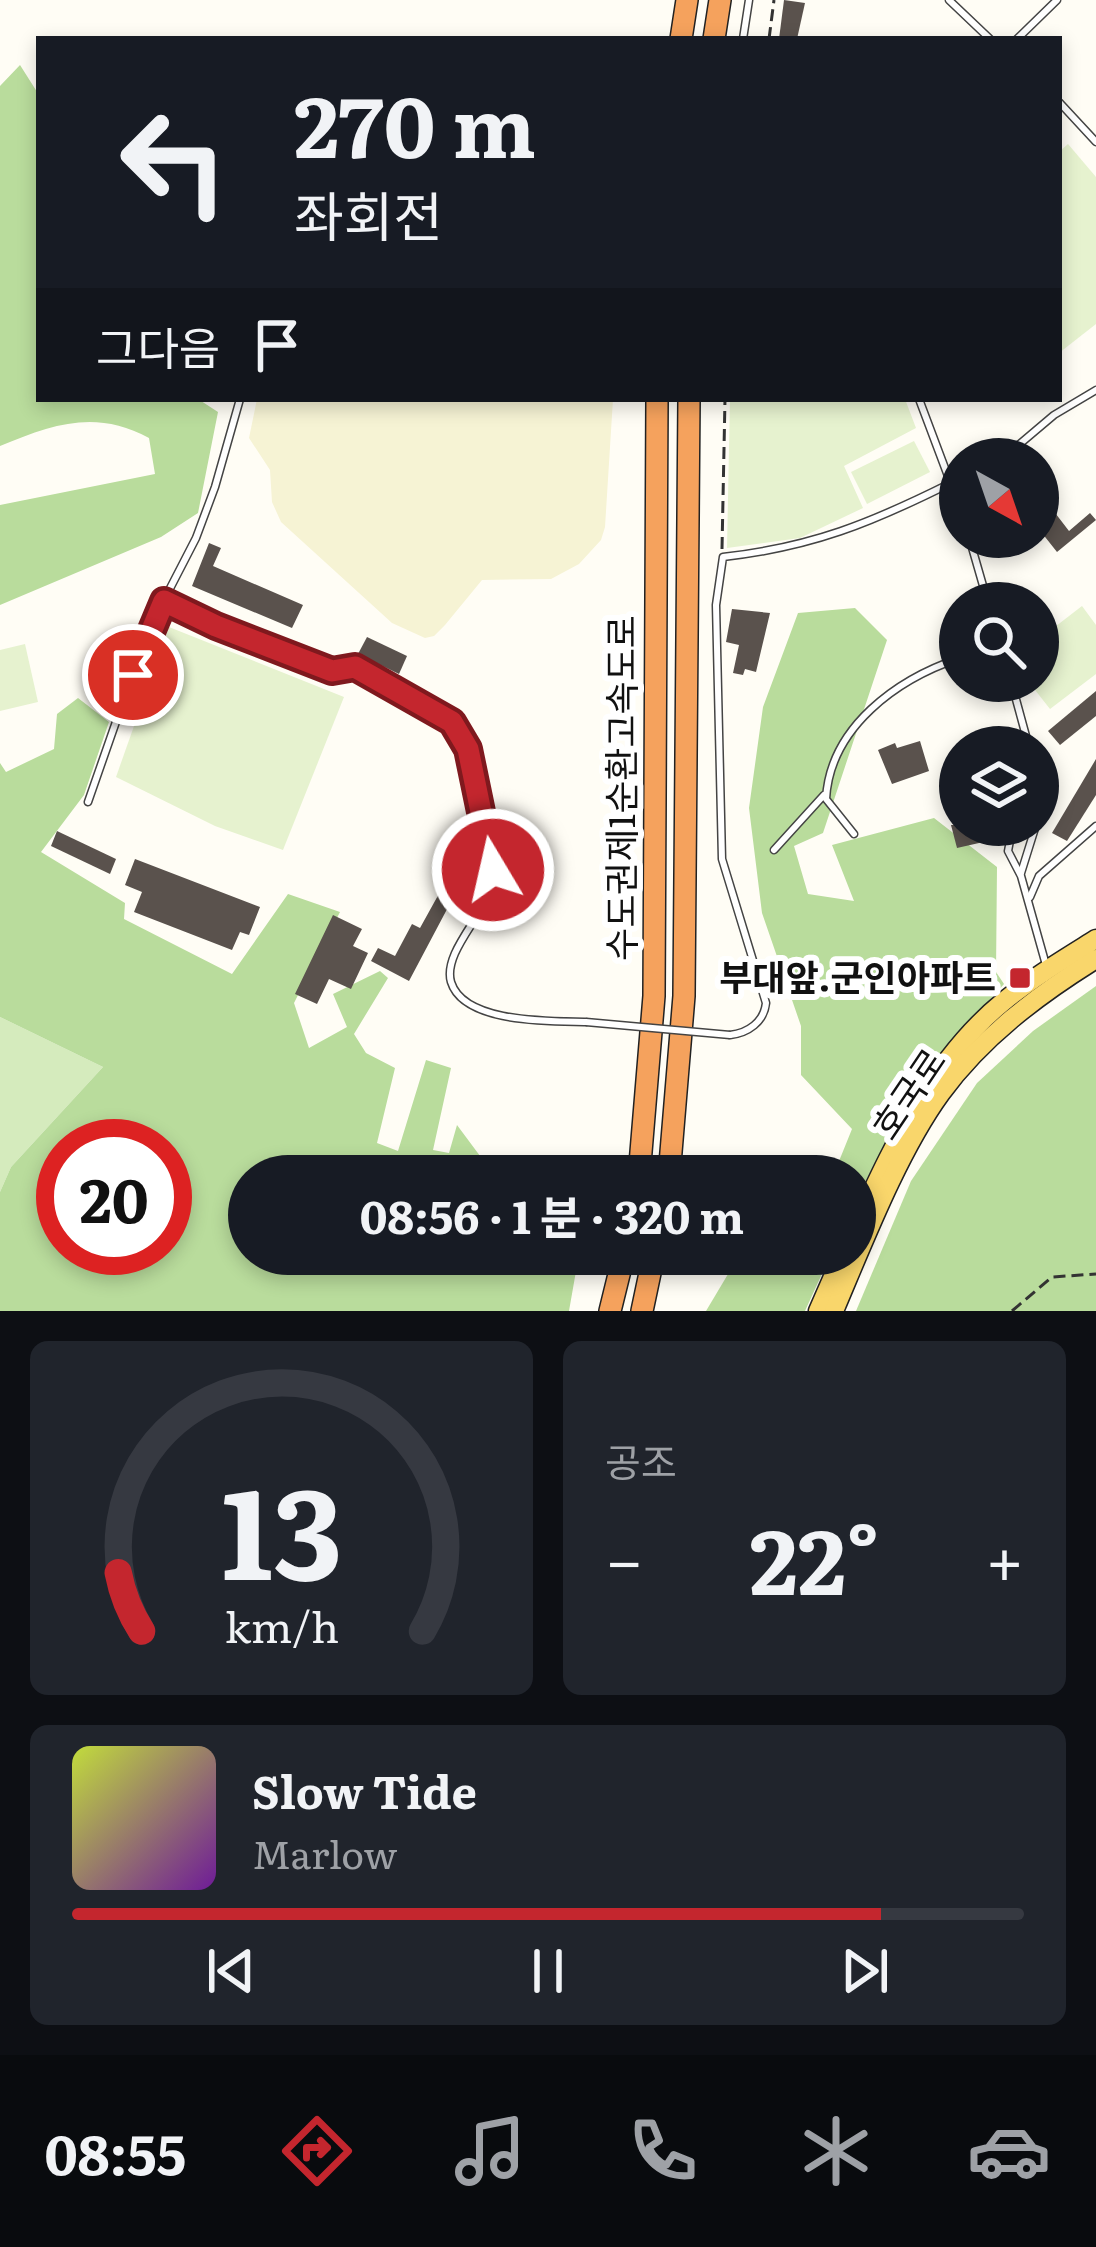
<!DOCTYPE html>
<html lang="ko">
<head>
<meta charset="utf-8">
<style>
  body { margin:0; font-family:Literata,"Noto Sans KR",serif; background:#20242c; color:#f1f3f6; height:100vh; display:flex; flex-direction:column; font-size:45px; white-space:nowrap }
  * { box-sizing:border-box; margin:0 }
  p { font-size:39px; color:#9ea1a6 }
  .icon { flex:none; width:66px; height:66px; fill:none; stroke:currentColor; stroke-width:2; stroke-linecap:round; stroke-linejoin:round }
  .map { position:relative; height:1311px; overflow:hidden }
  .sheet { display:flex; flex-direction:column; gap:30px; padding:30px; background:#0d0f14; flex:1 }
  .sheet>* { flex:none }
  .hud { position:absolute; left:36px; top:36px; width:1026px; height:366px; border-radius:0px; box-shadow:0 6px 18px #0003; background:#171b24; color:#f1f3f6; overflow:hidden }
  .needle { width:78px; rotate:140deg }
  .tools { position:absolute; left:939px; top:438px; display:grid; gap:24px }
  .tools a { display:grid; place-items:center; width:120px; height:120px; border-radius:50%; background:#171b24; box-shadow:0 6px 18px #0003; font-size:60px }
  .speed { position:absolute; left:36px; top:1119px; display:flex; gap:24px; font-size:60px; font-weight:700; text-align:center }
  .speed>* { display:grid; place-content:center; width:156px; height:156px; border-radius:50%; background:#171b24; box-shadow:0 6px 18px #0003; line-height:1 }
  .speed .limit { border:18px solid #d22; background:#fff; color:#111 }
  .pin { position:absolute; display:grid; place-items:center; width:102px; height:102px; color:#fff; margin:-51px; border:6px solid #fff; border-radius:50%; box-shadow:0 3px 12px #0007 }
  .me { position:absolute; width:132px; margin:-66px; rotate:351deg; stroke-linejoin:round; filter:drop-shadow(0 0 9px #0008) }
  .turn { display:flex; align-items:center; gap:42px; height:252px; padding:0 60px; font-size:54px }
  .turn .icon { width:156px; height:156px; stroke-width:2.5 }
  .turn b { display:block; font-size:84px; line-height:102px }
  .then { display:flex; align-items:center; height:114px; padding:0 60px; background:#0003; gap:24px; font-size:45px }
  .big { font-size:90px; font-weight:700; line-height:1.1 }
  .sheet .tile { flex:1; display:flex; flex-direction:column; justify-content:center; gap:18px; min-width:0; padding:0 42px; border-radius:18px; background:#20242c }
  .sheet .dial { align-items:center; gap:0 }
  .dial svg { height:312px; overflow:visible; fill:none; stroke:#363941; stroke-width:7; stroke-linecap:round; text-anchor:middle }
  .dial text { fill:#f1f3f6; stroke:none }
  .song { display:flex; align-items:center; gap:36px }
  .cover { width:144px; height:144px; border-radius:18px; background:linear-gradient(135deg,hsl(70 70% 55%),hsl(280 70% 35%)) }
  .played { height:12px; border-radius:6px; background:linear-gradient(90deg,#c4262e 85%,#363941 85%) }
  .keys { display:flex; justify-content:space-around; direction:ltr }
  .heat { display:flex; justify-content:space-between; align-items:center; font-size:66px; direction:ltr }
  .sheet .tiles { flex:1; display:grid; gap:30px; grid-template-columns:1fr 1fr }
  .tile:last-child { grid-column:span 2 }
  .trip { position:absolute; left:228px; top:1155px; width:648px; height:120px; border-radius:60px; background:#171b24; box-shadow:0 6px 18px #0003; font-weight:700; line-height:120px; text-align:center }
  .tabs { display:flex; height:192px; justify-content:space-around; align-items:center; background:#090b0e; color:#9ea1a6 }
  .tabs .icon { width:84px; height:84px }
  .tabs .on { color:#c4262e }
  .tabs b { font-size:54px; color:#f1f3f6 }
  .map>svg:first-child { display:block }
  .farmland { fill:#f6f3d4 }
  .green { fill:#d5ebbd }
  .forest { fill:#b9dc9c; fill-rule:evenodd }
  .pitch { fill:#e6f2cf }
  .building { fill:#5a524d }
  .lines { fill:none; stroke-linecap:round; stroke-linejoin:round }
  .service-casing { stroke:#444; stroke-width:9 }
  .primary-casing { stroke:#222; stroke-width:21 }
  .motorway-casing { stroke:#222; stroke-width:24 }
  .path { stroke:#333; stroke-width:3; stroke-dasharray:12 6; stroke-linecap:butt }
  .service { stroke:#fff; stroke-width:6 }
  .primary { stroke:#f9d66b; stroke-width:18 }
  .motorway { stroke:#f5a25d; stroke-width:21 }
  .service-bridge-casing { stroke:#444; stroke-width:9; stroke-linecap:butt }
  .service-bridge { stroke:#fff; stroke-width:6 }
  .route-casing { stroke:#7f191e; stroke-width:30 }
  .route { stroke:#c4262e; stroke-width:21 }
  .poi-dot { fill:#c4262e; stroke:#fff; stroke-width:4.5 }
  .labels { text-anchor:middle; stroke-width:12; stroke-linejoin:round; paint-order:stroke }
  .street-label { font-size:36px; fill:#111; stroke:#fff }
  .poi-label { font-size:36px; font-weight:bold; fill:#111; stroke:#fff; text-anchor:end }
</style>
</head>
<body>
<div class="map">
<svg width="1096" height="1311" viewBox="0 0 1096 1311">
  <rect width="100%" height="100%" fill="#fffdf5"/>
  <!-- farmland -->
  <polygon class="farmland" points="257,399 613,399 605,527 601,540 579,564 551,579 482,580 445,625 434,636 425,638 392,623 281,522 272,502 270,470 249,438"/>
  <!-- green -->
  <polygon class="green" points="0,1017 103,1067 11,1167 0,1192"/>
  <!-- forest -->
  <g class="forest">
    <path d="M20 65 39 95V399H198L218 412 198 513 161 537 0 605V505L155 474 149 438C96 409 53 424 0 446V86Z"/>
    <polygon points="855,608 887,640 823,833 794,846 808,894 854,901 832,845 934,818 997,867 996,972 1004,984 918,1081 855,1201 855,1176 833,1176 852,1129 801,1075 801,1026 762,913 749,808 763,707 798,613"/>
    <path d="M78 698 109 722 84 795 41 852 125 903 124 919 232 974 288 894 340 912 294 1003 309 1048 347 1027 333 994 380 971 388 978 354 1034 366 1053 395 1068 377 1143 398 1151 426 1060 451 1068 433 1150 449 1153 457 1125 486 1164 478 1176H249V1254H579L569 1311H0V1192L11 1167 103 1067 0 1017V763L6 772 54 749 57 714ZM63 1146H165V1248H63Z"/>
    <polygon points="1096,986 1096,1311 856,1311 911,1181 977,1083 1033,1031"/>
    <polygon points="740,1254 831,1254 805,1311 706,1311"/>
  </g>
  <!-- pitch -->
  <g class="pitch">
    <polygon points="1068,144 1096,177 1096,324 1059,353 1059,152"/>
    <polygon points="730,399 905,399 916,428 844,466 863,508 800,538 727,548"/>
    <polygon points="914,441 930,472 867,504 851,472"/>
    <polygon points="1082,606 1096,625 1096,674 1050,709 1028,681 1038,681 1038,640"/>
    <polygon points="169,627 344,697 283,850 215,826 116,777"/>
    <polygon points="25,644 38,702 0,711 0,650"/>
  </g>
  <!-- building -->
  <g class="building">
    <polygon points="784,0 805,3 797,39 779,39"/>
    <polygon points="1049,505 1069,531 1090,513 1096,520 1057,552 1038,528 1038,513"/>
    <polygon points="209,543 221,548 213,566 303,605 292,628 192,586"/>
    <polygon points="732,609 770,613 756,672 745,669 743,675 733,673 739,645 726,642"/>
    <polygon points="367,637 407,656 399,674 358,654"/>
    <polygon points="1096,691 1096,716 1060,745 1048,731"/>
    <polygon points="920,741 929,771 892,784 878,750 895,743 897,748"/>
    <polygon points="1096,759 1096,795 1067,841 1052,833"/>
    <polygon points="951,825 998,825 1001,838 957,848"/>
    <polygon points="57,831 116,859 110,874 51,846"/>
    <polygon points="135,859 260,907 249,935 240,932 232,950 134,912 142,892 125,885"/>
    <polygon points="451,872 463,879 409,981 371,961 378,948 395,956 412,924 420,928"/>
    <polygon points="333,915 362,929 353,946 368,953 351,989 329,979 317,1004 295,994"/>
  </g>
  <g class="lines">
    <!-- service casing -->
    <g class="service-casing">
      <g id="service">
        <polyline points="949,0 990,39"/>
        <polyline points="743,39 749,0"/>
        <polyline points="1017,39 1057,0"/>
        <polyline points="1059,102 1096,142"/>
        <polyline points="919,399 960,508"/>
        <polyline points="1002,459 1054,415 1096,390"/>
        <polyline points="969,537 988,603"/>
        <path d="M164 601C203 620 317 678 355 667 386 684 425 699 451 722 476 744 493 839 493 872 493 883 487 896 482 907 472 927 444 958 451 982 464 1024 552 1021 586 1022"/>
        <polyline points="1011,681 1029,747"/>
        <polyline points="1038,796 1038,815"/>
        <polyline points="88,802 147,633 196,538 215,487 240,399"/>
        <polyline points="1013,825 1008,851 1021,876 1046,965"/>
        <path d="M854 834 826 799C830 727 897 679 960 658"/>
        <polyline points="774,850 824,795"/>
        <polyline points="1021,873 1036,825"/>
        <polyline points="1030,897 1039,876 1096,826"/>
        <path d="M730 1035C748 1033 764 1022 766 1003L722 859 716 605 723 557C812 547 871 523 951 483"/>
      </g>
    </g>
    <!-- primary casing -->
    <g class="primary-casing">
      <g id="primary">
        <path d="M855 1228C893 1147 932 1060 1003 1002 1032 978 1064 959 1096 939"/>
        <polyline points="818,1311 843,1254"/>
        <path d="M834 1311C863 1243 898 1152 941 1093 982 1037 1038 995 1096 959"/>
      </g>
    </g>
    <!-- motorway casing -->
    <g class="motorway-casing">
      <g id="motorway">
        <polyline points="681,39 687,0"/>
        <polyline points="714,39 720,0"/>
        <polyline points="639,1176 654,996 657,399"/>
        <polyline points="669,1176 684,996 689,399"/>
        <polyline points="610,1311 624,1254"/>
        <polyline points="642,1311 654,1254"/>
      </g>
    </g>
    <!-- path -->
    <g class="path">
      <polyline points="769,39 774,0"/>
      <polyline points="722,549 725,399"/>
      <polyline points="1012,1311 1052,1277 1096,1274"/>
    </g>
    <!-- service -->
    <use href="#service" class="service"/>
    <!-- primary -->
    <use href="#primary" class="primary"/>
    <!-- motorway -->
    <use href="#motorway" class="motorway"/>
    <!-- service-bridge casing -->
    <g class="service-bridge-casing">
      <polyline id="service-bridge" points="586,1022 730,1035"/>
    </g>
    <!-- service-bridge -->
    <use href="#service-bridge" class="service-bridge"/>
  </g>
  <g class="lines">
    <!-- route casing -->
    <g class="route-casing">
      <polyline id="route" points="133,675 164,601 216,626 332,671 355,667 452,722 468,749 493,870"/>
    </g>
    <!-- route -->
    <use href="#route" class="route"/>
  </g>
  <!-- markers -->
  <rect class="poi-dot" x="1008" y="966" width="24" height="24" rx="6"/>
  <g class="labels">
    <!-- street labels -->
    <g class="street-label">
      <text transform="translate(622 788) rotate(-90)" y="13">수도권제1순환고속도로</text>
      <text transform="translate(909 1094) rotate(-56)" y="13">호국로</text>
    </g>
    <!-- poi labels -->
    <g class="poi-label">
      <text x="996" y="991">부대앞.군인아파트</text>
    </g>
  </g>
</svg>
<div class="tools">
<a><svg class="needle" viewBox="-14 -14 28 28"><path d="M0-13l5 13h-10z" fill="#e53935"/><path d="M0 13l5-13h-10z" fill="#9ea1a6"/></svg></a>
<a><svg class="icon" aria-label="search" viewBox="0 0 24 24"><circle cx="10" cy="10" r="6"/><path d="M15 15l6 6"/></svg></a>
<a><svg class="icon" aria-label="layers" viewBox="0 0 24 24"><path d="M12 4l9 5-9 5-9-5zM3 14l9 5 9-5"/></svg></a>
</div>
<div class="speed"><div class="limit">20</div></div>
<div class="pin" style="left:133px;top:675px;background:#d93025"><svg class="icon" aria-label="arrive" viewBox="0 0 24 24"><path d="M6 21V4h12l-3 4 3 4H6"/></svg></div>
<svg class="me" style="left:493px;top:870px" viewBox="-20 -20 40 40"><circle r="17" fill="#c4262e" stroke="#fff" stroke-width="3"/><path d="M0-11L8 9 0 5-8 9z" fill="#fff"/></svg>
<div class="trip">08:56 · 1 분 · 320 m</div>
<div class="hud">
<div class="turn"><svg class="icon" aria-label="left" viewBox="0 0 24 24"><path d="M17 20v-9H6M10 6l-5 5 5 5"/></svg><div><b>270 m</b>좌회전</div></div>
<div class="then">그다음<svg class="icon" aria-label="arrive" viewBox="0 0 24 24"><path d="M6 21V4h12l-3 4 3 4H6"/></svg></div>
</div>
</div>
<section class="sheet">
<div class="tiles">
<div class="tile dial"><svg viewBox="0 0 100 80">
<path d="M14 69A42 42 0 1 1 86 69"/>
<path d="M14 69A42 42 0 0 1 8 54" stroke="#c4262e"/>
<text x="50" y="56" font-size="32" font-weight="700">13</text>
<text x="50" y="72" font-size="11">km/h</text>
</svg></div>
<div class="tile"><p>공조</p>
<div class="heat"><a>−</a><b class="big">22°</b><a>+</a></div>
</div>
<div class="tile">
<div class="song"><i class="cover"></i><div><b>Slow Tide</b><p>Marlow</p></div></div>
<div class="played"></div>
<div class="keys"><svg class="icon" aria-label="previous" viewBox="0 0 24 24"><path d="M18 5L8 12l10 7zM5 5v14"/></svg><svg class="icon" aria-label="pause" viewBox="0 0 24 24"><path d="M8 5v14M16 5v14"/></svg><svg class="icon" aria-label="next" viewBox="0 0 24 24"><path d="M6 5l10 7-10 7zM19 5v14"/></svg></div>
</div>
</div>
</section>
<nav class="tabs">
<b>08:55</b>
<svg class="icon on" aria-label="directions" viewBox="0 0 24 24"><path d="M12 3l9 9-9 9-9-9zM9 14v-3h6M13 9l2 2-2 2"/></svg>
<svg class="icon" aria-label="music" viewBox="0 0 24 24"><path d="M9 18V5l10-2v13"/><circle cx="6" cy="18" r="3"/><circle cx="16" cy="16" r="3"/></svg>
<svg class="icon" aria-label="phone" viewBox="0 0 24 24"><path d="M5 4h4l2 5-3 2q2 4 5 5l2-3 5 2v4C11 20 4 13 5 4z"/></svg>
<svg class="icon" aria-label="climate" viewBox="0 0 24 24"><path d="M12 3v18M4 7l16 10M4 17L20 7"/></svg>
<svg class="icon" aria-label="car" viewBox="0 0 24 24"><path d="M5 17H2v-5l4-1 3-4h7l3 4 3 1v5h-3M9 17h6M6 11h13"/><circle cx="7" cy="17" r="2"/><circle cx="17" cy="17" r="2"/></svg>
</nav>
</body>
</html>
